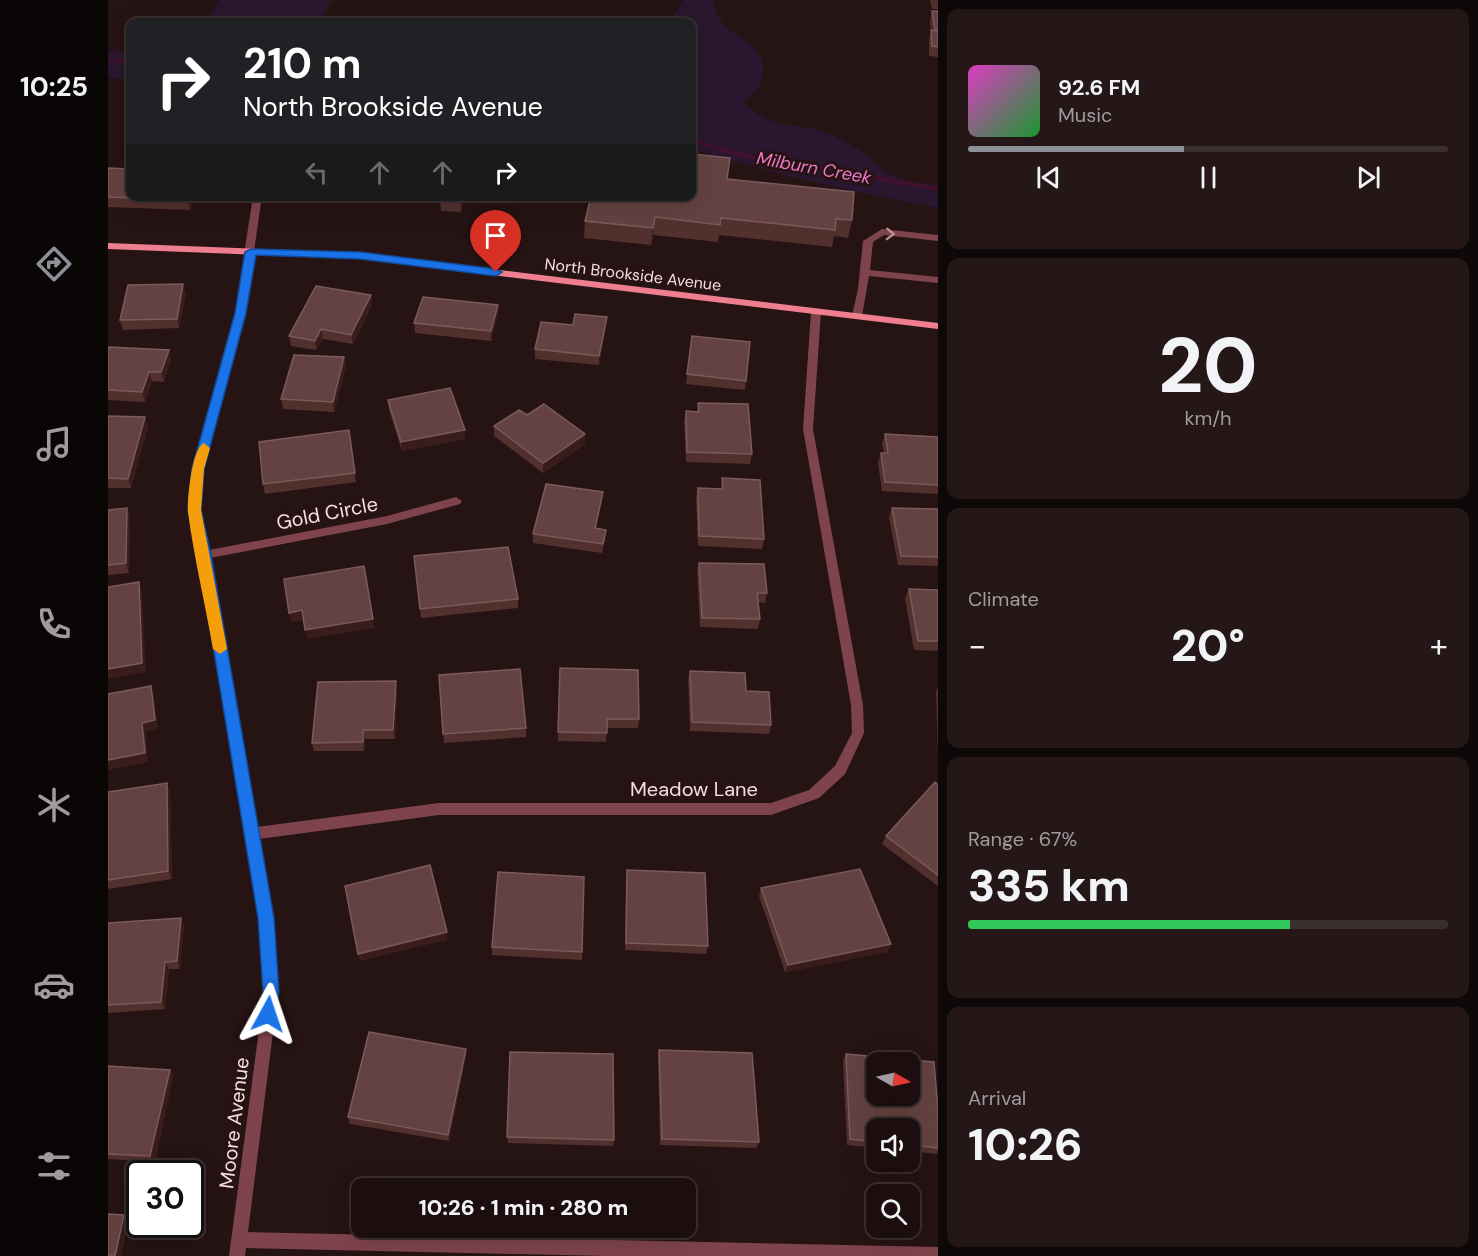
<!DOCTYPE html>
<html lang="en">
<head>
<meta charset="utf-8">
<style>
  body { margin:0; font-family:"DM Sans",sans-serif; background:#251717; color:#f1f3f6; height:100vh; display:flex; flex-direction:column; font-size:22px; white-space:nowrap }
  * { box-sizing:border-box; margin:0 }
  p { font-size:20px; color:#a09c9e }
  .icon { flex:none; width:33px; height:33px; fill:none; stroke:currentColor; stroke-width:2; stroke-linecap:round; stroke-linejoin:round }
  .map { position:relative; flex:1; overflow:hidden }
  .sheet { display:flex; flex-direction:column; gap:9px; padding:9px; background:#0f0808; width:540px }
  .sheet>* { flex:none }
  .banner { position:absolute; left:18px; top:18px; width:570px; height:183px; border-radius:12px; box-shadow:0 6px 24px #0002,0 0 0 2px #3a2e2e; background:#202124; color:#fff; overflow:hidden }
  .needle { width:39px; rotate:99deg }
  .fabs { position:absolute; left:758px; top:1052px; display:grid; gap:12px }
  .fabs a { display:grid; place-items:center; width:54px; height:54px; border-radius:12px; background:#1c0e0e; box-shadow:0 6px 24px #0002,0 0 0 2px #3a2e2e; font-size:30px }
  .speed { position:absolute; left:18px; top:1160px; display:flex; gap:12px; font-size:30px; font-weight:700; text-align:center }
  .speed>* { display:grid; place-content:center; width:78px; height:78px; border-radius:50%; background:#1c0e0e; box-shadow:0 6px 24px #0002,0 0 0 2px #3a2e2e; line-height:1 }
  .speed .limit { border:3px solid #111; border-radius:9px; background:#fff; color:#111 }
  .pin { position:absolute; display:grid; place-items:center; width:51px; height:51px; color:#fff; margin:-62px -26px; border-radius:50% 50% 50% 0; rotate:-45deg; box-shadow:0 0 6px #0007 }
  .pin .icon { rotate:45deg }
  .me { position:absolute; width:66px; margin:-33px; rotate:5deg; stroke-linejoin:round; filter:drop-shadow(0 0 4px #0008) }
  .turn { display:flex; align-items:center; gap:21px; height:126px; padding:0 18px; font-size:27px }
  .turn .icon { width:78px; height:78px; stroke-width:2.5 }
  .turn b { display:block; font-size:42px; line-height:51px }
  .lanes { display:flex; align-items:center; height:57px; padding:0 18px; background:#0003; justify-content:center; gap:30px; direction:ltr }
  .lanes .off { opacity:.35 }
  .big { font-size:45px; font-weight:800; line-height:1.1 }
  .sheet .card { flex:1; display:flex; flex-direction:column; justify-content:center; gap:9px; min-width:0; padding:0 21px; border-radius:12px; background:#251717 }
  .sheet .dial { align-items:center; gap:0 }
  .dial b { font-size:78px; line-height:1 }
  .song { display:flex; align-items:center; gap:18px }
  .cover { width:72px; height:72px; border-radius:9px; background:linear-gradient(135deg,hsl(310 70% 55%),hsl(130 70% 35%)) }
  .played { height:6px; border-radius:3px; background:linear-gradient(90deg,#8c9099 45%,#3a2e2e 45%) }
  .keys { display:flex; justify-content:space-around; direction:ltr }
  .heat { display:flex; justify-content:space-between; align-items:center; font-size:33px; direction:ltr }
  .charge { height:9px; border-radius:4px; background:linear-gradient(90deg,#34c759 67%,#3a2e2e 0) }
  .trip { position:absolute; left:243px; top:1178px; width:345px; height:60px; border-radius:12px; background:#1c0e0e; box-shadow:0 6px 24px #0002,0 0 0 2px #3a2e2e; font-weight:800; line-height:60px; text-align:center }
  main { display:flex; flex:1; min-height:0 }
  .tabs { display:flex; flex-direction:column; width:108px; justify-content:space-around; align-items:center; background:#0b0606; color:#a09c9e }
  .tabs .icon { width:42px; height:42px }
  .tabs .active { color:#8c9099 }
  .tabs b { font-size:27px; color:#f1f3f6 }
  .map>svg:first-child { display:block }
  .green { fill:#2a172f }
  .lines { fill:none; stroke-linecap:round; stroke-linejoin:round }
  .stream { fill:#40112a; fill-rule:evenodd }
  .service { fill:#7f444b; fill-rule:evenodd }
  .minor { fill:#7f444b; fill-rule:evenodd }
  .secondary { fill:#ef7f8e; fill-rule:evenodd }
  .wall { fill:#52302e }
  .shaded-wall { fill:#391d1b }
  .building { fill:#644241; stroke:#7c5a5a; stroke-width:1.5; fill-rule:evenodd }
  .oneway { stroke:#bd9094 }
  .route { fill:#1a73e8; stroke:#114b97; stroke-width:1.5 }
  .slow { fill:#f59e0b }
  .labels { text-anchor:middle; stroke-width:6; stroke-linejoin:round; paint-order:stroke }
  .far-street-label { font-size:16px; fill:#fbdcde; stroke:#261313 }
  .far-water-label { font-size:18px; font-style:italic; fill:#ed77ca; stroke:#261313 }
  .street-label { font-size:20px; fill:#fbdcde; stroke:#261313 }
</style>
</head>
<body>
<main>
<nav class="tabs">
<b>10:25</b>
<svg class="icon active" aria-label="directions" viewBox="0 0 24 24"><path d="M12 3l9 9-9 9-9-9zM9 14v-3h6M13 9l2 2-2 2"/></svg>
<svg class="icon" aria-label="music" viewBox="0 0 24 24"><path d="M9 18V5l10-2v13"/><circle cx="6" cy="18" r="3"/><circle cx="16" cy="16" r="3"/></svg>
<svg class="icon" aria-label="phone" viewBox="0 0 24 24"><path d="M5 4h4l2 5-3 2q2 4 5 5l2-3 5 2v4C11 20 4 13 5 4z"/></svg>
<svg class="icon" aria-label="climate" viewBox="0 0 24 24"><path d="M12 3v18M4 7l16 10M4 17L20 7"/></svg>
<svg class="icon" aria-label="car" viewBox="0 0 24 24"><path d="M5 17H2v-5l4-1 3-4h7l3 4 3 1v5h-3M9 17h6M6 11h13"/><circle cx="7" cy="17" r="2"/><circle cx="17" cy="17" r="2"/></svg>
<svg class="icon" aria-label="filters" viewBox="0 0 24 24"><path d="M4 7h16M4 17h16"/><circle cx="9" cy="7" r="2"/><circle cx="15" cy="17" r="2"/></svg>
</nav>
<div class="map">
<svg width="830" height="1256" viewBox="0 0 830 1256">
  <rect width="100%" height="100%" fill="#261313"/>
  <!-- green -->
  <g class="green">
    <polygon points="112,0 223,0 212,22 98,22"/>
    <path d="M575 0H604C607 8 611 19 617 26 624 34 636 38 644 46 664 66 656 87 636 102 664 133 691 120 724 135 736 141 749 148 760 156 765 161 771 167 777 171 793 182 811 183 830 185V208C747 192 665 174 584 149V22H562Z"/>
    <polygon points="0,50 22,53 22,79 0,78"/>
  </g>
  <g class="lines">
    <!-- stream -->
    <g class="stream">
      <polygon points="0,58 22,61 22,65 0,62"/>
      <polygon points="584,138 629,152 830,187 830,191 628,156 584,142"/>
    </g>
    <!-- service -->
    <polygon class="service" points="774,229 830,235 830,241 776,235 765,242 762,270 830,277 830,283 761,276 754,316 749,319 746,318 744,316 750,289 755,241"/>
    <!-- minor -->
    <polygon class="minor" points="145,196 154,196 137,313 95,469 92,510 101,550 279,516 348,497 354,501 352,504 279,524 102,558 149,827 331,803 663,803 701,790 727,766 744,733 743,705 695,429 703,312 708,309 713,312 705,429 755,705 756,733 737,774 711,798 663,815 331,815 151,839 165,918 170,992 140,1232 830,1247 830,1256 496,1256 138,1248 137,1256 121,1256 156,992 151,918 90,555 80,510 85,469 127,313"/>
    <!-- secondary -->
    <polygon class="secondary" points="0,243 252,253 830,323 830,329 252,259 0,249"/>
  </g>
  <!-- wall -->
  <g class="wall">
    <polygon points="822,0 830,0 830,9 824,9"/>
    <polygon points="824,11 830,11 830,57 821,56 821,40 823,30 822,20"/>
    <polygon points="0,168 87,196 82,210 0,207"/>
    <polygon points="619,179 744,220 740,238 726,236 724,247 611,235 610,242 545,235 543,245 476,238 477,221 483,197 479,196 584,196"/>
    <polygon points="333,196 382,196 381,202 355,200 353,212 333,211 332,201"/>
    <polygon points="78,294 71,328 15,330 12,320"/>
    <polygon points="263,295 264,305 245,344 215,339 208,350 183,346 181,336"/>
    <polygon points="390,315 383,341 307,333 306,323"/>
    <polygon points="465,325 498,327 491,365 427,359 427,349"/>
    <polygon points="584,336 638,381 637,390 578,384"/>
    <polygon points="0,350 63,359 56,382 44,381 37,402 0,400"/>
    <polygon points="236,357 238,367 226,412 175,409 173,399"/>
    <polygon points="280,400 357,439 294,451 281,410"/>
    <polygon points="590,403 644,454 642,464 578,462 576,421 578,411 589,412"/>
    <polygon points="419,415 477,444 435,473 386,436 386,426"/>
    <polygon points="0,416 37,417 40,426 23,488 0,488"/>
    <polygon points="241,430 248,482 157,494 155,484"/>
    <polygon points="777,434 830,443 830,494 774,491 770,463 773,453 776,453 774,444"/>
    <polygon points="614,478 656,539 654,549 590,546 588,498 590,488 613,489"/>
    <polygon points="494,501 488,529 497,540 494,553 425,543 425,534"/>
    <polygon points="19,508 22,518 21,573 0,575 0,510"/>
    <polygon points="784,508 830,509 830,566 790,565 781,517"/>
    <polygon points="306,556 410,599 410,608 313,618"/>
    <polygon points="591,563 659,593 657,603 650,602 652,619 650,629 592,627 589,572"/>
    <polygon points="801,589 830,590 830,651 806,650 797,598"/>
    <polygon points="452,668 531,719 530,728 499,728 498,742 450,741"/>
    <polygon points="582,671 663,725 661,734 582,731 580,680"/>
    <polygon points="331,675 418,728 418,737 336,743"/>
    <polygon points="830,686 830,755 828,692"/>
    <polygon points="289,690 287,739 257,739 256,751 206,751 204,743"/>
    <polygon points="59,783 62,792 64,879 0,889 0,792"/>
    <polygon points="830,785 830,886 774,844 778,836"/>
    <polygon points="519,870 600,946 598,954 517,950 518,878"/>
    <polygon points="653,888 783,944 779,952 677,972 651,896"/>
    <polygon points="73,918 76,926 72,969 61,969 57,1009 0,1013 0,923"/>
    <polygon points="384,947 474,952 474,960 384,955"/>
    <polygon points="358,1049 358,1056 341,1141 242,1124 240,1117"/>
    <polygon points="551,1050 651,1142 648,1148 552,1145 550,1057"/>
    <polygon points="738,1054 830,1110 830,1152 829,1154 801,1151 801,1128 768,1128 768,1148 739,1145 735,1061"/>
    <polygon points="0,1066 62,1070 65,1076 47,1162 0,1159"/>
    <polygon points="399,1137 506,1140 505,1146 400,1143"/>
  </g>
  <!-- shaded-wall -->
  <g class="shaded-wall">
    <polygon points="81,196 87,196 82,210 79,200"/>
    <polygon points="354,196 355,196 355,200 353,212 353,202"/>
    <polygon points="547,217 545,235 543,245 545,228"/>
    <polygon points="75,284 78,294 71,328 69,319"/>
    <polygon points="263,295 264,305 245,344 243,335"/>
    <polygon points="390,305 390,315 383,341 383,331"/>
    <polygon points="499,317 498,327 491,365 491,356"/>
    <polygon points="213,329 215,339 208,350 207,341"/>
    <polygon points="61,350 63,359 56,382 53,372"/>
    <polygon points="236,357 238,367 226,412 225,402"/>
    <polygon points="41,372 44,381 37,402 34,392"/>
    <polygon points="37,417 40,426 23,488 20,479"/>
    <polygon points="357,430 357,439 294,451 293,442"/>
    <polygon points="477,434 477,444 435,473 435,463"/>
    <polygon points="495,492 494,501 486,538 487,528"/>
    <polygon points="19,508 22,518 21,573 18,563"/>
    <polygon points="31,582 34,592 38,672 0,679 0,669"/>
    <polygon points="194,610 196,620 183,622 181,613"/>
    <polygon points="265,619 267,628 199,639 197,630"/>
    <polygon points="288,681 289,690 287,739 285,730"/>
    <polygon points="43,686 46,695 50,729 38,732 40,762 0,770 0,760 34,723"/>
    <polygon points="255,730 257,739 256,751 255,742"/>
    <polygon points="59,783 62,792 64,879 60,871"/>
    <polygon points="73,918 76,926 72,969 69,961"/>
    <polygon points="339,932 339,940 252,961 250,954"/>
    <polygon points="783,944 779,952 677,972 680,965"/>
    <polygon points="57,962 61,969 57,1009 53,1002"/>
    <polygon points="358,1049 358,1056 341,1141 340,1135"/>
    <polygon points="62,1070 65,1076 47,1162 42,1156"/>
    <polygon points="16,1215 21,1221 13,1256 7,1256"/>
  </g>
  <!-- building -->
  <g class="building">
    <polygon points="824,11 830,11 830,29 827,29"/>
    <polygon points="823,30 830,31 830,47 824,46"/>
    <polygon points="584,154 622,158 619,179 746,192 744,220 728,219 727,230 613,218 612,225 547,217 545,228 477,221 483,196 584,196"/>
    <polygon points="0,168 22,169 22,196 81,196 79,200 0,197"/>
    <polygon points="333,196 354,196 353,202 332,201"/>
    <polygon points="75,284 69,319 12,320 20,285"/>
    <polygon points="208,286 263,295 243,335 213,329 207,341 181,336"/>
    <polygon points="315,297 390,305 383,331 306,323"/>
    <polygon points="467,314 499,317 491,356 427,349 433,322 465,325"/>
    <polygon points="584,336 642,342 638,381 579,374"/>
    <polygon points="1,347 61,350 53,372 41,372 34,392 0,390 0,350"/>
    <polygon points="186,355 236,357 225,402 173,399"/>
    <polygon points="342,388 357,430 293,442 280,400"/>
    <polygon points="590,403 640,404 644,454 579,452 578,411 591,412"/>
    <polygon points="436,404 477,434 435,463 386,426 411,410 419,415"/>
    <polygon points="0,416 37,417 20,479 0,478"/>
    <polygon points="241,430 247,473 155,484 151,442"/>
    <polygon points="777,434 829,437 830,443 830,485 777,482 773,453 780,453"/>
    <polygon points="614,478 652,480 656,539 591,536 590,488 615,489"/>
    <polygon points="438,484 495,492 487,528 498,530 495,544 425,534"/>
    <polygon points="19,508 18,563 0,565 0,510"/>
    <polygon points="784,508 830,509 830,557 793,556"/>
    <polygon points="400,547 410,599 312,609 306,556"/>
    <polygon points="591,563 656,564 659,593 649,593 652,619 594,618"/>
    <polygon points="256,566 265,619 197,630 194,610 181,613 176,579"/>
    <polygon points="31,582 34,663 0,669 0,587"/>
    <polygon points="801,589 830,590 830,641 810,641"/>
    <polygon points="452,668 530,670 531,719 499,719 499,733 450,732"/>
    <polygon points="412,669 418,728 335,734 331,675"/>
    <polygon points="582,671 637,673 638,691 661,692 663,725 584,722"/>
    <polygon points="288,681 285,730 255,730 255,742 204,743 210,682"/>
    <polygon points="43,686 47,720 34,723 37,753 0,760 0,694"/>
    <polygon points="827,782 830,785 830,875 778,836"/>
    <polygon points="59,783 60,871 0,880 0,792"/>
    <polygon points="322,865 339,932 250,954 237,886"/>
    <polygon points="752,869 783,944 680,965 653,888"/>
    <polygon points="519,870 597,873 600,946 518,943"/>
    <polygon points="390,872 476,877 474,952 384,947"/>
    <polygon points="73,918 69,961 57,962 53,1002 0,1005 0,923"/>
    <polygon points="261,1032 358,1049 340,1135 240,1117"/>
    <polygon points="551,1050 644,1053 651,1142 554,1139"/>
    <polygon points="402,1052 505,1054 506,1140 399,1137"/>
    <path d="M738 1054 826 1062 830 1110V1148L801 1145V1128H768V1142L742 1139ZM768 1062H801V1095H768Z"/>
    <polygon points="0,1066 62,1070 42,1156 0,1154"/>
    <polygon points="0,1214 16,1215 7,1256 0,1256"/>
  </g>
  <!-- one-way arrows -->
  <defs><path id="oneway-chevron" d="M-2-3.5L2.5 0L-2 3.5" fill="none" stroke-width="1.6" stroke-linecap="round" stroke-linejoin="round" transform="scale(1.5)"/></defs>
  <use class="oneway" href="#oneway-chevron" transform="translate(782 234) rotate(2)"/>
  <!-- route -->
  <polygon class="route" points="143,249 252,252 388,269 394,272 388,276 252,259 148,255 138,313 96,469 93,510 103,555 166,918 171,992 166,1020 160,1022 154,1020 152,1014 155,992 150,918 90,555 80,510 84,469 127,313 137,252"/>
  <!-- slow -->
  <path class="slow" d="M96 443 102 448 96 469 93 510 119 649 112 654 105 649C97 603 86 558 80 512 79 500 84 447 96 443Z"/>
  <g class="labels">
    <!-- far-street labels -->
    <g class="far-street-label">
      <text transform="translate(525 274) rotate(7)" y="6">North Brookside Avenue</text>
    </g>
    <!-- far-water labels -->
    <g class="far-water-label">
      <text transform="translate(706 168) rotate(10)" y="6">Milburn Creek</text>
    </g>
    <!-- street labels -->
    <g class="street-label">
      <text transform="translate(219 513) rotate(-11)" y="7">Gold Circle</text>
      <text x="586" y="796">Meadow Lane</text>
      <text transform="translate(126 1123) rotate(-83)" y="7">Moore Avenue</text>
    </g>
  </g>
</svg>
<div class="fabs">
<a><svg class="needle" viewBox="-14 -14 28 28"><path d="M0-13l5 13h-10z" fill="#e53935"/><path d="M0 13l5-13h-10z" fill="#a09c9e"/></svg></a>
<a><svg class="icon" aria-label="sound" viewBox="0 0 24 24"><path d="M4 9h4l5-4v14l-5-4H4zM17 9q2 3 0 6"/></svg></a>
<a><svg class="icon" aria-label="search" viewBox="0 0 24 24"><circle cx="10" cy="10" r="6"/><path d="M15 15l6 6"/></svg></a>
</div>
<div class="speed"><div class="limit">30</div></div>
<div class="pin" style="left:388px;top:272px;background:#d93025"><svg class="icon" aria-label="arrive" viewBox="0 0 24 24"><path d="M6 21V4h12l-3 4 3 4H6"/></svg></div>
<svg class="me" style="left:160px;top:1014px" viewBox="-20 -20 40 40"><path d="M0-17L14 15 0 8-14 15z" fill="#1a73e8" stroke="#fff" stroke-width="4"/></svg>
<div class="trip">10:26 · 1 min · 280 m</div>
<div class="banner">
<div class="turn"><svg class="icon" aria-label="right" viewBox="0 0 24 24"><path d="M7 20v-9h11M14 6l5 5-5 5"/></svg><div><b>210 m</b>North Brookside Avenue</div></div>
<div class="lanes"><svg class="icon off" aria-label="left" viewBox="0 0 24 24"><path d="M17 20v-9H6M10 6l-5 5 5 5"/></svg><svg class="icon off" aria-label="ahead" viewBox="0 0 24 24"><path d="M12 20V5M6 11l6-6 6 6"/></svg><svg class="icon off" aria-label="ahead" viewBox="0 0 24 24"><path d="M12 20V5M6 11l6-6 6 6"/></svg><svg class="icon" aria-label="right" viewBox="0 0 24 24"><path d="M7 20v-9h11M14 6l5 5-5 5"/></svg></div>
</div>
</div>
<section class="sheet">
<div class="card">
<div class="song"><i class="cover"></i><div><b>92.6 FM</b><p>Music</p></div></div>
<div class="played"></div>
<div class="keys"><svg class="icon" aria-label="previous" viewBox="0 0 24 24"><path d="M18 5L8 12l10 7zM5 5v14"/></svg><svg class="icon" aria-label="pause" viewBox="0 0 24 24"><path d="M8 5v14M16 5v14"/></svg><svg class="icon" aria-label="next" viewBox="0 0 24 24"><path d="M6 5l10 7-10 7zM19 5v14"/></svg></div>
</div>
<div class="card dial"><b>20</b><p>km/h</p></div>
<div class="card"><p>Climate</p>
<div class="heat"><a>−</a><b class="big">20°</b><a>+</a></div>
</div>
<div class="card"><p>Range · 67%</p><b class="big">335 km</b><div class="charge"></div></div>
<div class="card"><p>Arrival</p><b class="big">10:26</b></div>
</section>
</main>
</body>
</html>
